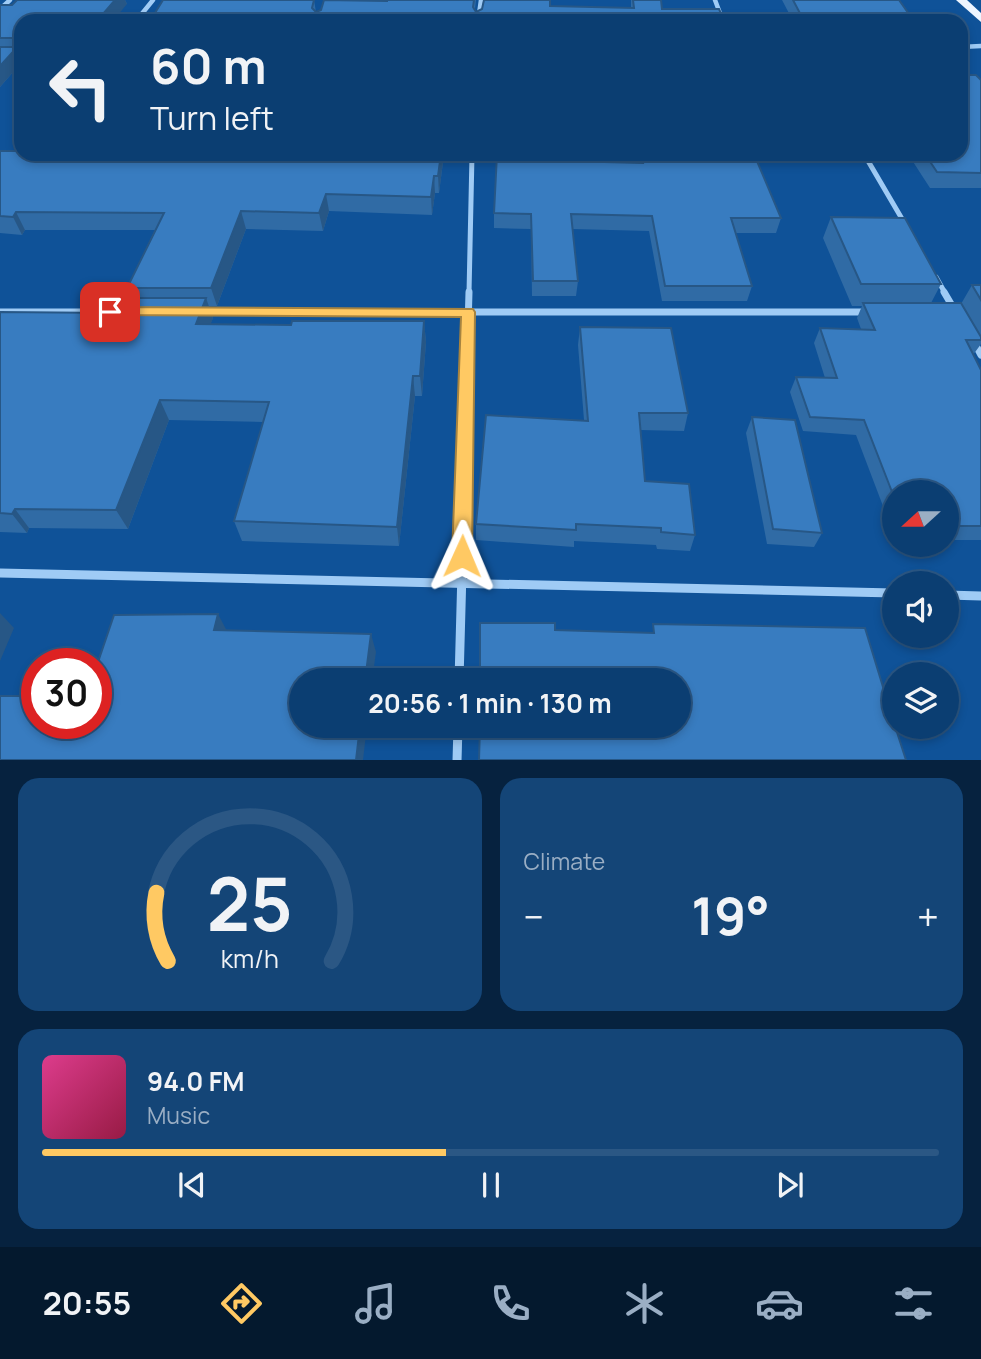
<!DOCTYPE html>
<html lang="en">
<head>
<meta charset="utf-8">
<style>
  body { margin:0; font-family:Manrope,sans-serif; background:#144577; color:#f1f3f6; height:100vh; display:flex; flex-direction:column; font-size:26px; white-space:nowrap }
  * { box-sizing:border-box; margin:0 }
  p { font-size:23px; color:#9aaec4 }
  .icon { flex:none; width:38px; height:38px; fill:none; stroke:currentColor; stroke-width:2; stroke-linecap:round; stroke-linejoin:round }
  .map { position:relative; height:760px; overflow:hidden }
  .details { display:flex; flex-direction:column; gap:18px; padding:18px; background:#06223f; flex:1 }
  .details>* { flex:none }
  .guide { position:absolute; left:14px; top:14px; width:954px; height:147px; border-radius:21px; box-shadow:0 4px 10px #0003,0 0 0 2px #2b5784; background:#0b3e72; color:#f1f3f6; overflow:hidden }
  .needle { width:46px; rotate:249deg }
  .tools { position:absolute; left:882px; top:480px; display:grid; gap:14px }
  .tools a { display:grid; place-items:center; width:77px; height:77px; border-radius:50%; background:#0b3e72; box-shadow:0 4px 10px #0003,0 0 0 2px #2b5784; font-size:35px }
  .speed { position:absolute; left:21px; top:648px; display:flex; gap:14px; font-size:35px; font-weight:700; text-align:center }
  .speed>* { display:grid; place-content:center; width:91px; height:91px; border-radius:50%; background:#0b3e72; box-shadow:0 4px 10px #0003,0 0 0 2px #2b5784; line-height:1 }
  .speed .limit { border:10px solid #d22; background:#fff; color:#111 }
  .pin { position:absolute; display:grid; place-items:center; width:60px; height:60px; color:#fff; margin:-30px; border-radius:14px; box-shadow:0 4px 10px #0006 }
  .me { position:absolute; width:77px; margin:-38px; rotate:1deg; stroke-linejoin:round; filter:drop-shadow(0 0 5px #0008) }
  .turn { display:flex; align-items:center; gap:24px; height:147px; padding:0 21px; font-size:32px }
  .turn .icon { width:91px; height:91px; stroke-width:2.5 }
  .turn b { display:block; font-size:49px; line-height:60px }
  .big { font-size:52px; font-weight:700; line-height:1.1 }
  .details .widget { flex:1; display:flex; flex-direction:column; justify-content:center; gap:10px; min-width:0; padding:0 24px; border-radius:21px; background:#144577 }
  .details .dial { align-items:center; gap:0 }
  .dial svg { height:182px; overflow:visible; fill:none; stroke:#2b5784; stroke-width:7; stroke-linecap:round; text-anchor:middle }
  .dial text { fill:#f1f3f6; stroke:none }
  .song { display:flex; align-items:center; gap:21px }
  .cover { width:84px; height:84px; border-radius:10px; background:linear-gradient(135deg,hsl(330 70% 55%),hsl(340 70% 35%)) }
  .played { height:7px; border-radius:4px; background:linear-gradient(90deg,#ffc963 45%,#2b5784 45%) }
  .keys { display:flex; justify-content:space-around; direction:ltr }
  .heat { display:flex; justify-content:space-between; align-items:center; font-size:38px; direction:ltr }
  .details .tiles { flex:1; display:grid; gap:18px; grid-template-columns:1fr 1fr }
  .widget:last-child { grid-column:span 2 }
  .trip { position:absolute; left:289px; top:668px; width:402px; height:70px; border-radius:35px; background:#0b3e72; box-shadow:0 4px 10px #0003,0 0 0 2px #2b5784; font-weight:700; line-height:70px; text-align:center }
  .tab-bar { display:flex; height:112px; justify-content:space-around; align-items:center; background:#04192e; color:#9aaec4 }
  .tab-bar .icon { width:49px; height:49px }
  .tab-bar .active { color:#ffc963 }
  .tab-bar b { font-size:32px; color:#f1f3f6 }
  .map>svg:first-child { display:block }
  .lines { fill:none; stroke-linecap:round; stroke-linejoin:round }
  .minor-far3 { stroke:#9fcbf5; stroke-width:4.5 }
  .minor-far2 { stroke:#9fcbf5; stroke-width:5 }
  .minor-far1 { stroke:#9fcbf5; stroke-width:7 }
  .minor { stroke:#9fcbf5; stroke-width:9 }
  .primary { fill:#edf5ff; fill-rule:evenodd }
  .wall { fill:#306ba5 }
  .shaded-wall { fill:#275786 }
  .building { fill:#387cc0; stroke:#275786; stroke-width:2 }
  .route { fill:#ffc963; stroke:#a68340; stroke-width:2 }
</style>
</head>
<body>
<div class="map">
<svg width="981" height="761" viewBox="0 0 981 761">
  <rect width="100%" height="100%" fill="#0f5298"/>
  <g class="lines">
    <!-- minor-far3 -->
    <g class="minor-far3">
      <polyline points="715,0 721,16"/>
      <polyline points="0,9 10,0"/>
      <polyline points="136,21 153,0"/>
      <polyline points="478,21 481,0"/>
      <polyline points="961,47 981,46"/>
    </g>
    <!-- minor-far2 -->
    <g class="minor-far2">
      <polyline points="864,154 905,224"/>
      <polyline points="29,157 136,157"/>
      <polyline points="435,157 503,157"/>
      <polyline points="557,157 647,157"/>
      <polyline points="746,157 866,157"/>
      <polyline points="936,277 945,293"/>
      <polyline points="469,293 472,155"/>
    </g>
    <!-- minor-far1 -->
    <g class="minor-far1">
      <polyline points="944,292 954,309"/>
      <polyline points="0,312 122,312"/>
      <polyline points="204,312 867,312"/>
      <polyline points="973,340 981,355"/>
      <polyline points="463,500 469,292"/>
    </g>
    <!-- minor -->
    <g class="minor">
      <polyline points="0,573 894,593"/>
      <polyline points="947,595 981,596"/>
      <polyline points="459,681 464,498"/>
      <polyline points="457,761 458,726"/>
    </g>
    <!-- primary -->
    <polygon class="primary" points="956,0 967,0 981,13 981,22"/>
  </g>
  <!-- wall -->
  <g class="wall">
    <polygon points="17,0 125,0 127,4 21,21 21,63 0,87 0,5 12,5"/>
    <polygon points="314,0 316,12 387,1 387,0 476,0 475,9 476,12 550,6 631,8 631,0 661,0 662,9 723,18 792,19 782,0 899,0 911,17 909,21 150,21"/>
    <polygon points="981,80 981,188 930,188 908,154 961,154"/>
    <polygon points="0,151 35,154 37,159 126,161 193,154 443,154 443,162 439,193 435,193 432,215 329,211 323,231 246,229 217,306 209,306 213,318 210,324 291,325 424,321 426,342 422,396 415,396 399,546 242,541 234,521 263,422 169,420 128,529 29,528 27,533 0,532 0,312 113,313 132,298 127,288 155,230 25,230 22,235 0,233"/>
    <polygon points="639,154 754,154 781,218 776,233 736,233 752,286 747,301 662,301 649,231 572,229 578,281 576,296 532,296 531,229 494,228 494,213 565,161 638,163"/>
    <polygon points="831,217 941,284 931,303 961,304 972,285 981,285 981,344 973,355 981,370 981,540 951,540 944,549 899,548 898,544 947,544 947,492 894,492 894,535 856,435 803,431 790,392 796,377 825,378 814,343 820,328 861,329 857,318 862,306 852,306 823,238"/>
    <polygon points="580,327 688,413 684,431 640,430 645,481 695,535 690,551 657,549 656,545 574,541 574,547 476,540 476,524 584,420 578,345"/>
    <polygon points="752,417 822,533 814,547 767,544 746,433"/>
  </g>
  <!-- shaded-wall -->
  <g class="shaded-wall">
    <polygon points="115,0 125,0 127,4 113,21 97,21"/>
    <polygon points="21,43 21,63 0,87 0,66"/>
    <polygon points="31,154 35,154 41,168 27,159"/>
    <polygon points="441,154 443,154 443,162 439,193 438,176"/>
    <polygon points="434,176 435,193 432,215 431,197"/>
    <polygon points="326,194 329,211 323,231 319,213"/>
    <polygon points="241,211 246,229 217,306 211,288"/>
    <polygon points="16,212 25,230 22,235 13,217"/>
    <polygon points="206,298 213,318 203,345 196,324"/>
    <polygon points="424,321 426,342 422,396 420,376"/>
    <polygon points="413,376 415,396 399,546 397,527"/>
    <polygon points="160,400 169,420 128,529 116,510"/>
    <polygon points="15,509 29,528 27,533 12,514"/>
    <polygon points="0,613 14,628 0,661"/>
    <polygon points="218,614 228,633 214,630"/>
    <polygon points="371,634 376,652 372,681 365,681"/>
    <polygon points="360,726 367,726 363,760 356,760"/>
  </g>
  <!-- building -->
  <g class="building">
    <polygon points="17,0 115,0 97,21 21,21 21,43 0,66 0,47 16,47 20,43 16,38 0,38 0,5 12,5"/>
    <polygon points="163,0 314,0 312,8 316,12 321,10 324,0 387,1 387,0 474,0 473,7 476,12 482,9 484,0 550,0 550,6 634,8 633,0 661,0 662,9 719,9 723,18 803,19 793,0 899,0 911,17 888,16 892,21 835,21 833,18 827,21 150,21"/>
    <polygon points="961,75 976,75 981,80 981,173 937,172 925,154 961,154"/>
    <polygon points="0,151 21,151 21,154 31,154 27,159 126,161 129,156 193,154 441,154 438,176 434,176 431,197 326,194 319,213 241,211 211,288 127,288 164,213 16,212 13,217 0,216"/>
    <polygon points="497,154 565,154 565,161 643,163 641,154 754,154 781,218 731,218 752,286 665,286 652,216 571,214 578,281 533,281 531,214 494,213"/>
    <polygon points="831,217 905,218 941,284 861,284"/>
    <polygon points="972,285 981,285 981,300"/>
    <polygon points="120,298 206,298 196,324 291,325 292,321 424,321 420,376 413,376 397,527 234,521 269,402 160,400 116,510 15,509 12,514 0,513 0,312 113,313"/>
    <polygon points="863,303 961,303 981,337 981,340 966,340 981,370 981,526 951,526 955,535 947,535 947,492 894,492 894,497 864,420 810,417 796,377 837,378 820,328 875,330"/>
    <polygon points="580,327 671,328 688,413 639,413 645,481 689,484 695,535 661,532 661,528 576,524 576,530 476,524 486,415 588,421"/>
    <polygon points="752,417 795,420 822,533 773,529"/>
    <polygon points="218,614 214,630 371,634 365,681 301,681 301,726 360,726 356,760 0,760 0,696 37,696 37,723 96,723 96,668 114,615"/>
    <polygon points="480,623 555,623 555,630 654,633 653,624 865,628 894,723 894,726 895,726 906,760 479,760 480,726 679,726 679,681 480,681"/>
  </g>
  <!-- route -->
  <polygon class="route" points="110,307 473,309 475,312 472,556 469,562 462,565 455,562 452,556 461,317 105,315 103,312 105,308"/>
</svg>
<div class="tools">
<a><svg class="needle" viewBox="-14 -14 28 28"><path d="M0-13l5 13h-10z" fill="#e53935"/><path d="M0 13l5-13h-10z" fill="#9aaec4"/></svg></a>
<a><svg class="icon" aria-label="sound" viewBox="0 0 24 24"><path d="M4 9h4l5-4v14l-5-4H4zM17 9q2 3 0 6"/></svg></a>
<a><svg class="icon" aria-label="layers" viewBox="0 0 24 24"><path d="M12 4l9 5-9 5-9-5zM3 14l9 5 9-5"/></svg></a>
</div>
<div class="speed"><div class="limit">30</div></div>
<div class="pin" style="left:110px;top:312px;background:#d93025"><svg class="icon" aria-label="arrive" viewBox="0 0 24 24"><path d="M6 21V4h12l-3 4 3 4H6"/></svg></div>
<svg class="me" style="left:462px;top:556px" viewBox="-20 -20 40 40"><path d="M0-17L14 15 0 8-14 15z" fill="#ffc963" stroke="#fff" stroke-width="4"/></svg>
<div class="trip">20:56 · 1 min · 130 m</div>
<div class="guide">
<div class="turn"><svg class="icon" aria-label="left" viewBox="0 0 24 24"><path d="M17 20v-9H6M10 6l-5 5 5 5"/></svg><div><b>60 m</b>Turn left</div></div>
</div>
</div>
<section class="details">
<div class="tiles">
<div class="widget dial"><svg viewBox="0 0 100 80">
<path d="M14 69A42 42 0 1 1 86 69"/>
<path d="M14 69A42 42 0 0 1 9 39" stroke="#ffc963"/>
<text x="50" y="56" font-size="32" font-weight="700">25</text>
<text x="50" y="72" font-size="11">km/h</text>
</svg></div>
<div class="widget"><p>Climate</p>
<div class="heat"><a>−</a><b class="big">19°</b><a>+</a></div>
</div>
<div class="widget">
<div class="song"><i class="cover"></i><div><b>94.0 FM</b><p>Music</p></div></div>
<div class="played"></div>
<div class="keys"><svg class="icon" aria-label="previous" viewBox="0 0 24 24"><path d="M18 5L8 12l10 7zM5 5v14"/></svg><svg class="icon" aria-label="pause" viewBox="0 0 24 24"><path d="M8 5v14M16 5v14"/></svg><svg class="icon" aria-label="next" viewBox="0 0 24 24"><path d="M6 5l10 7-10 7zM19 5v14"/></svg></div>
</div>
</div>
</section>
<nav class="tab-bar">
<b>20:55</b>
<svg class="icon active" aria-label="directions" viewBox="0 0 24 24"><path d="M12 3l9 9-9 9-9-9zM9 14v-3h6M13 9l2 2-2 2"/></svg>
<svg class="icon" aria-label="music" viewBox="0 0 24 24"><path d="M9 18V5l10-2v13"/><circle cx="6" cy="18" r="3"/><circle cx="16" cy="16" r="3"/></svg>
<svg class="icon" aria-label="phone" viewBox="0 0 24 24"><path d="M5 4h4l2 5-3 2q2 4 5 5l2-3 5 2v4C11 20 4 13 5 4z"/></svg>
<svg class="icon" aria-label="climate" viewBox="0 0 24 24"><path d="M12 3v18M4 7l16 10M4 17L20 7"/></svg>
<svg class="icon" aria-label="car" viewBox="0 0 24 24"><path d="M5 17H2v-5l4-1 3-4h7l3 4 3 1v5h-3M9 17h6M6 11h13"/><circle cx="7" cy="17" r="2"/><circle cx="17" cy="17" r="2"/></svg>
<svg class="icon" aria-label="filters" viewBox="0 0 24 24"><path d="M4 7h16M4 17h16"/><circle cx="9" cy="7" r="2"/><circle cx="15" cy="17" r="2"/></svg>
</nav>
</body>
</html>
